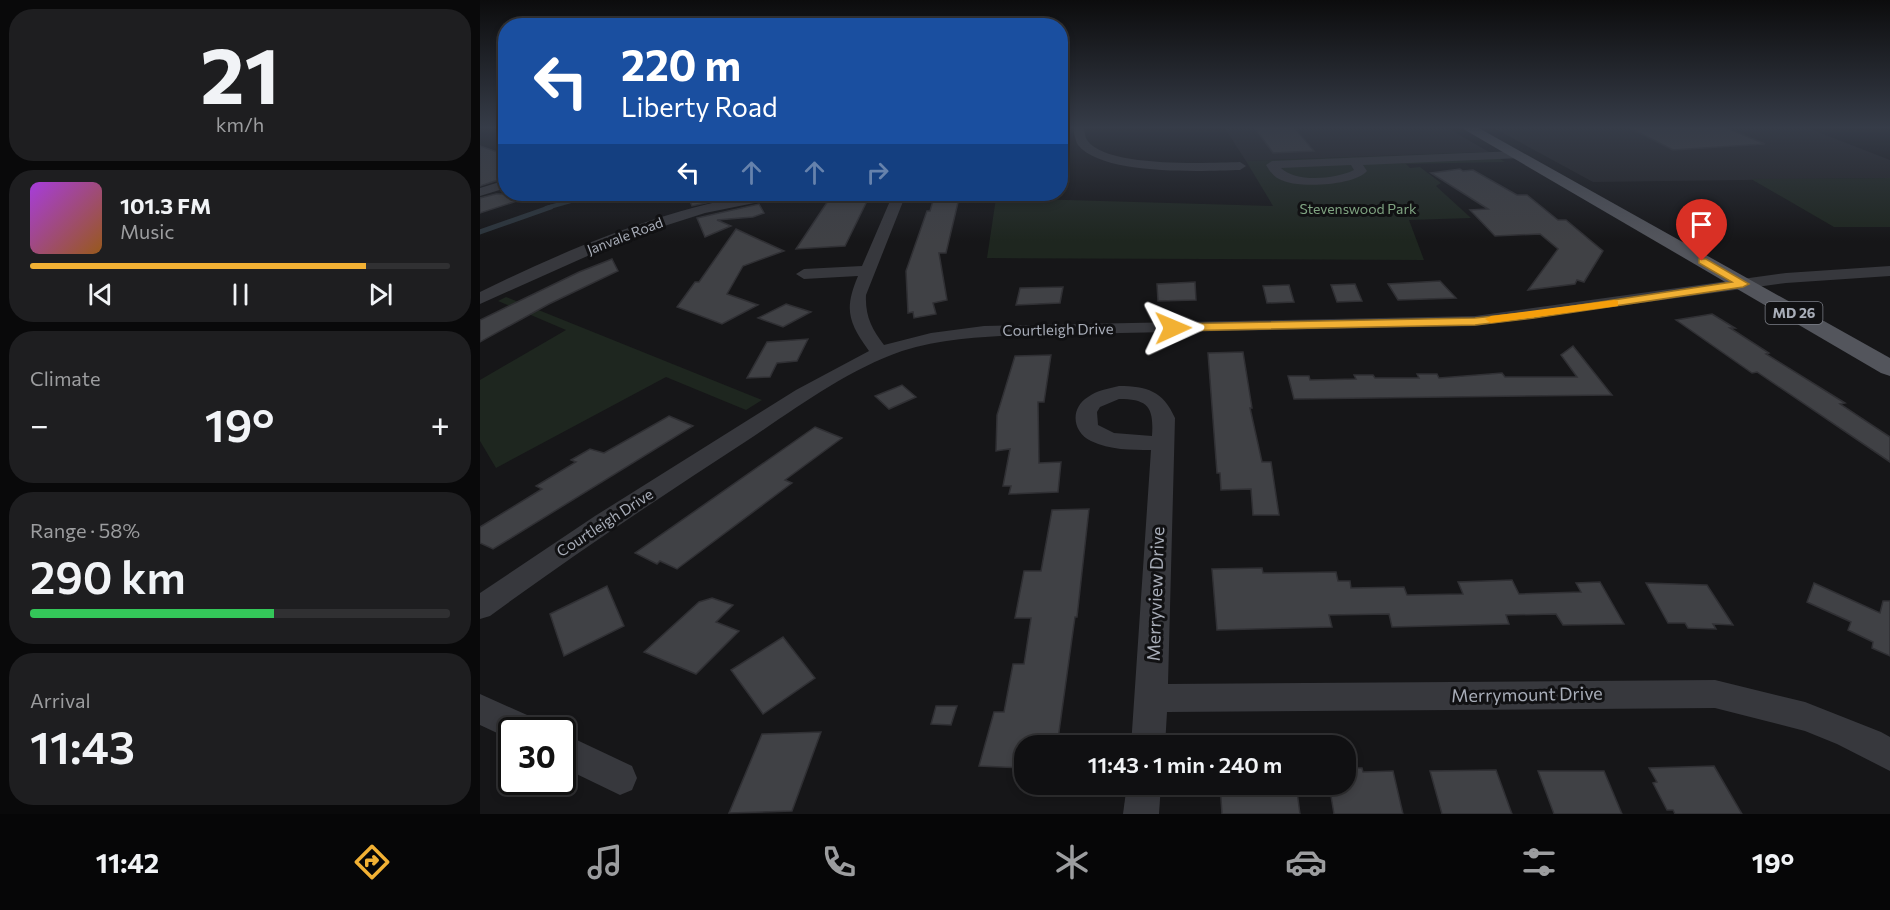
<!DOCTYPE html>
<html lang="en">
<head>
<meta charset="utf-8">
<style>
  body { margin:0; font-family:Commissioner,sans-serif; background:#1e1e20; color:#f1f3f6; height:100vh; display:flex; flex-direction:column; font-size:22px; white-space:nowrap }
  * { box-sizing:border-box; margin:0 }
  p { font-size:20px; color:#9c9d9f }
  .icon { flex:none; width:33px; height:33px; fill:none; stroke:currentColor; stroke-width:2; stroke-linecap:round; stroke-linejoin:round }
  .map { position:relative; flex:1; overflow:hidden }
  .details { display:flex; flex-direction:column; gap:9px; padding:9px; background:#09090a; width:480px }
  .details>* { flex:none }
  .guide { position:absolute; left:18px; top:18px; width:570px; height:183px; border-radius:24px; box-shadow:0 3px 9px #0003,0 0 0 2px #303032; background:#1a4fa0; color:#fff; overflow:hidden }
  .speed { position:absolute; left:18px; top:717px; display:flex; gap:12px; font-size:30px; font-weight:700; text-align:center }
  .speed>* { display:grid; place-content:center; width:78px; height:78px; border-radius:50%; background:#101012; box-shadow:0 3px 9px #0003,0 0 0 2px #303032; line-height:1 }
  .speed .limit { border:3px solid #111; border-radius:9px; background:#fff; color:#111 }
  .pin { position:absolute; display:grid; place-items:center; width:51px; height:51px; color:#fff; margin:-62px -26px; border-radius:50% 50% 50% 0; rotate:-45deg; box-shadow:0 0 6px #0007 }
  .pin .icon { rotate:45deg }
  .me { position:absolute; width:66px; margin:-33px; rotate:89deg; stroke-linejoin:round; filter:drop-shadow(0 0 4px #0008) }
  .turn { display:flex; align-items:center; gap:21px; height:126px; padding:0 24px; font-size:27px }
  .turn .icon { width:78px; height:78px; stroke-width:2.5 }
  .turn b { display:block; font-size:42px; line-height:51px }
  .lanes { display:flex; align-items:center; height:57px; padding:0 24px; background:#0003; justify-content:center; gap:30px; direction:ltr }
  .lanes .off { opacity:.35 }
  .big { font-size:45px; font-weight:600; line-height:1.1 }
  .details .widget { flex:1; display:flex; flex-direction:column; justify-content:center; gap:9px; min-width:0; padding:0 21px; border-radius:24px; background:#1e1e20 }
  .details .dial { align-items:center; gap:0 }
  .dial b { font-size:78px; line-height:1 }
  .song { display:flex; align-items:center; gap:18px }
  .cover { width:72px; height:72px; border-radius:9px; background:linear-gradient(135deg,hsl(280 70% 55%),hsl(30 70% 35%)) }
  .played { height:6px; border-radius:3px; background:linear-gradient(90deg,#f2b134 80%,#303032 80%) }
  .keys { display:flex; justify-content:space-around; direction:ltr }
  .heat { display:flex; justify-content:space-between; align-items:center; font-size:33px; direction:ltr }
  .charge { height:9px; border-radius:4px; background:linear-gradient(90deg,#34c759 58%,#303032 0) }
  .trip { position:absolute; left:534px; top:735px; width:342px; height:60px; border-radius:24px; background:#101012; box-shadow:0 3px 9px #0003,0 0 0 2px #303032; font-weight:600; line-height:60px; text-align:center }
  .tabs { display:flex; height:96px; justify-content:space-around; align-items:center; background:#060607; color:#9c9d9f }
  .tabs .icon { width:42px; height:42px }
  .tabs .current { color:#f2b134 }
  .tabs b { font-size:27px; color:#f1f3f6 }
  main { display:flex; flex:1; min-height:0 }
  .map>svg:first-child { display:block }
  .built { fill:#222225 }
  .green { fill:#1e261f }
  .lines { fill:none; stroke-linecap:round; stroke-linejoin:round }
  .stream-far1 { stroke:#2c353c; stroke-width:4 }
  .stream { stroke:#2c353c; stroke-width:5 }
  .building { fill:#404145; stroke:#303034; stroke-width:1.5 }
  .minor { fill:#37383d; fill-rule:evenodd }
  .major { fill:#53555c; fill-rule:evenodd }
  .route { fill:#f2b134; stroke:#9d7322; stroke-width:1.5 }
  .slow { fill:#f59e0b }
  .labels { text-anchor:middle; stroke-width:6; stroke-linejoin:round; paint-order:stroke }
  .far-park-label { font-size:14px; fill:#7fa381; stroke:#111113 }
  .far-street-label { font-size:14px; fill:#a8adb8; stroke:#111113 }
  .shield { fill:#111113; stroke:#7b7e86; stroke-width:1.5 }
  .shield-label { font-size:14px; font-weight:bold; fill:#a8adb8 }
  .street-label { font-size:15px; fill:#a8adb8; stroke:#111113 }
  .near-street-label { font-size:18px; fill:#a8adb8; stroke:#111113 }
</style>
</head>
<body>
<main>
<section class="details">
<div class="widget dial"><b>21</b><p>km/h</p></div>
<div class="widget">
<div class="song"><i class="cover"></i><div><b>101.3 FM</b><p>Music</p></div></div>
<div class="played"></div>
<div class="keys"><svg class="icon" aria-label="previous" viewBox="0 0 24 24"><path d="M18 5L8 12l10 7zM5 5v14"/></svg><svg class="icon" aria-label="pause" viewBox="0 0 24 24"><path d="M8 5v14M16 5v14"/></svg><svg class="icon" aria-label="next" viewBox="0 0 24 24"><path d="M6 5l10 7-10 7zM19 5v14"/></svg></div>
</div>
<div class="widget"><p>Climate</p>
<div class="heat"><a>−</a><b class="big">19°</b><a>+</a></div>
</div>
<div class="widget"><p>Range · 58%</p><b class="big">290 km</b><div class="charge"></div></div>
<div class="widget"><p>Arrival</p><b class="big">11:43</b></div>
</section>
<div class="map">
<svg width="1410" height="814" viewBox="0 0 1410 814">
  <rect width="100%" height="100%" fill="#161618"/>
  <!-- built -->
  <g class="built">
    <polygon points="744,127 966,127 1009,152 766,161"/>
    <polygon points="1012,127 1325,127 1410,160 1410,178 1113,182"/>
  </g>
  <!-- green -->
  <g class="green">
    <polygon points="1009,152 1025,162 926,164 930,168 940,167 961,183 956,186 991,218 929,220 944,260 507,258 516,198 793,206 766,161"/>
    <polygon points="1410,178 1410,227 1354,227 1271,179"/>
    <polygon points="26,297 282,400 266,410 186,377 16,468 0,441 0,380 86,330 18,301"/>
  </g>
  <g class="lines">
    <!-- stream-far1 -->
    <polyline class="stream-far1" points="66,208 116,194"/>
    <!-- stream -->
    <polyline class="stream" points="0,232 71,207"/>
  </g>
  <!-- building -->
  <g class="building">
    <polygon points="774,127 814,127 834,151 793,153"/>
    <polygon points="1148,127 1245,127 1285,144 1193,150"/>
    <polygon points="0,146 26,155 26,171 21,179 0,186"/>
    <polygon points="980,169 983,171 993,170 1037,195 1047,195 1078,220 1086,220 1123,251 1104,282 1097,280 1095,284 1048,290 1078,249 1060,234 1015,236 990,210 1008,209 951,173"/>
    <polygon points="16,194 49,194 49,197 0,213 0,198"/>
    <polygon points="207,194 268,194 212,206"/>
    <polygon points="455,194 480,194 466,253 459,253 467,300 453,303 456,314 434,318 433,312 428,313 426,271 447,211 450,211"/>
    <polygon points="388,199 365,246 316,249 348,201"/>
    <polygon points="279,204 284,213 273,217 237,220 251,226 225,237 217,218"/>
    <polygon points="256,229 304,251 263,266 247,294 278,305 242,324 197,307 215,282 219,282"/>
    <polygon points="132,259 138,271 69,304 0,342 0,320 99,272"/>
    <polygon points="960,281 976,298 918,300 908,284"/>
    <polygon points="715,282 716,300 678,301 677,284"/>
    <polygon points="875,284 882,301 857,302 851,285"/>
    <polygon points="809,285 814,302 787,303 783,286"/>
    <polygon points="583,287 580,303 536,305 540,288"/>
    <polygon points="306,304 331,312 303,327 278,318"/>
    <polygon points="1232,314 1255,328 1250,328 1289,353 1286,354 1365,403 1360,404 1410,437 1410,462 1277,372 1272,373 1196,320"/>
    <polygon points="328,339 317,361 297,363 290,377 267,378 287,342"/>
    <polygon points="1093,346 1132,395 814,399 808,376 829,376 830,380 876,379 874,375 893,375 895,378 939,378 937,374 957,374 959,378 1022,373 1025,377 1097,377 1081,355"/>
    <polygon points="763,352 772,408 770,408 782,462 791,462 799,515 773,515 771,489 741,490 740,473 737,473 728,353"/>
    <polygon points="571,355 564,402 558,402 559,463 581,462 578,492 529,494 531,486 523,486 530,449 516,451 517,415 535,356"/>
    <polygon points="422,385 436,397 409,409 395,396"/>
    <polygon points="189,416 213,426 13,549 0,543 0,527 62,489 56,486 96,462 91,460 110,449 124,453"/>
    <polygon points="335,427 362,438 305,480 312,483 197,569 180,561 177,564 155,553"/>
    <polygon points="609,509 597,617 595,617 577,746 544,746 544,768 499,766 514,712 524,712 533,664 544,664 551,618 535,618 544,571 561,571 572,510"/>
    <polygon points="782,568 783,573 856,572 858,581 870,581 871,588 924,587 927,595 983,594 978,582 1032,580 1039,594 1101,592 1096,583 1120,582 1144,624 1083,625 1076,614 1026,615 1029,624 912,627 909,614 849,615 852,627 737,630 732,569"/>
    <polygon points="1166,583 1227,585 1253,625 1233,624 1236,629 1208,628 1205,623 1188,623"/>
    <polygon points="1334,583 1400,613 1403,601 1410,601 1410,656 1392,648 1393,642 1368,630 1371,622 1327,602"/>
    <polygon points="127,586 144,626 84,656 70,614"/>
    <polygon points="232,598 253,605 236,622 259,631 216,674 164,652 219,602"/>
    <polygon points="303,637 335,678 283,714 251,670"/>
    <polygon points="456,706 477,706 471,725 451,724"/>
    <polygon points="341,732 312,811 249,813 282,734"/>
    <polygon points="1234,766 1262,814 1195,814 1193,810 1187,810 1173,783 1177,782 1169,768"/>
    <polygon points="866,768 882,768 883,772 913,771 923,814 854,814 849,784 866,784"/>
    <polygon points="1016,770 1032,814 962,814 950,771"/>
    <polygon points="1058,771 1124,771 1142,814 1074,814"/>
    <polygon points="740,784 816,784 820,814 742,814"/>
  </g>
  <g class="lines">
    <!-- minor -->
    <g class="minor">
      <path d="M593 127H603C605 131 605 137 607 140 625 168 729 163 760 162L766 166 760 170C723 171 623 176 598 145 595 140 594 132 593 127Z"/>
      <path d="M1037 151 1041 152V158L883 165 887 171C874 186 816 189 799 179 793 176 789 170 786 165L792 161ZM871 165 874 170C856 179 816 183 801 168Z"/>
      <polygon points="26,180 26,188 0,196 0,188"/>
      <path d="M277 194H305L298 198 225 213 150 237 0 304V292C88 249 180 210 277 194Z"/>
      <path d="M413 194H426L386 295C385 316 392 329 404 345L451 333 504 326 995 316 1306 273 1410 266V276L1306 283 995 326 539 335C500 337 459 339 422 351 365 371 315 409 265 442 179 498 93 555 10 616L0 619V593L115 516 316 390 389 351C368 322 364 309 378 276L324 279 316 274 324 269 382 266Z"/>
      <path d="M639 386C667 386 683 391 695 418L688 684 1235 680 1325 702 1401 732 1410 737V771L1357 744 1325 731 1235 708 687 712 685 746H651L671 450C651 450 630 450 611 441 592 432 590 408 608 397 617 390 628 389 639 386ZM639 399C668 399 674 407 672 436L634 433 618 425 617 412 620 407Z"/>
      <polygon points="0,694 56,719 60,730 32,730 32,740 0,725"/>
      <polygon points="82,733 152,766 157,778 152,790 140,795 82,767"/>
      <polygon points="647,784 681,784 679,814 643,814"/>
    </g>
    <!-- major -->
    <polygon class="major" points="980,127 997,127 1410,358 1410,376 1401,373"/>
  </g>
  <!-- sky -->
  <linearGradient id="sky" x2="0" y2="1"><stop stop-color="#0c0c0d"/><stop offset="0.53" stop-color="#363c48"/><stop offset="1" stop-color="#363c48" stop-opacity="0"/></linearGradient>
  <rect width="1410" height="241" fill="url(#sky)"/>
  <!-- route -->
  <polygon class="route" points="1219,259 1226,259 1269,284 1263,287 1054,318 995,325 693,331 687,328 693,324 995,318 1054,312 1252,282 1219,263"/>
  <!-- slow -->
  <polygon class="slow" points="1134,300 1138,301 1138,306 1011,323 1005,319 1011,316"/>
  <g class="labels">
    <!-- far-park labels -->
    <g class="far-park-label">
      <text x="878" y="214">Stevenswood Park</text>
    </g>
    <!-- far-street labels -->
    <g class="far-street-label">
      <text transform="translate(145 236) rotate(-21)" y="5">Janvale Road</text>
    </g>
    <!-- shield labels -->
    <rect class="shield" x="1285.5" y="302" width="57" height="22" rx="4.5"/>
    <g class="shield-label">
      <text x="1314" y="318">MD 26</text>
    </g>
    <!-- street labels -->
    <g class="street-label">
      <text transform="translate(578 330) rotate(-1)" y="5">Courtleigh Drive</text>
      <text transform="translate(125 523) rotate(-33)" y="5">Courtleigh Drive</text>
    </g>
    <!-- near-street labels -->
    <g class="near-street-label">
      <text transform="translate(676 594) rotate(-88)" y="6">Merryview Drive</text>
      <text transform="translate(1047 695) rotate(-1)" y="6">Merrymount Drive</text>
    </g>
  </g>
</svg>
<div class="speed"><div class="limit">30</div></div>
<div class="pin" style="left:1222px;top:261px;background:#d93025"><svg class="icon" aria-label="arrive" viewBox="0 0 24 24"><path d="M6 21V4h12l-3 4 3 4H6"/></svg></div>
<svg class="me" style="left:693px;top:328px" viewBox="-20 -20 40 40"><path d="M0-17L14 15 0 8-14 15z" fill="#f2b134" stroke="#fff" stroke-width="4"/></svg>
<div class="trip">11:43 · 1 min · 240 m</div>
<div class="guide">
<div class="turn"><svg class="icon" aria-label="left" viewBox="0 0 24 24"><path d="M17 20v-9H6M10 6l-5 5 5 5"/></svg><div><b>220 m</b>Liberty Road</div></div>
<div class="lanes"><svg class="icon" aria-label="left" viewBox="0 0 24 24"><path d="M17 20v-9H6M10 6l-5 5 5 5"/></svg><svg class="icon off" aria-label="ahead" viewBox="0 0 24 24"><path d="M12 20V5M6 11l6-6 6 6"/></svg><svg class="icon off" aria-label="ahead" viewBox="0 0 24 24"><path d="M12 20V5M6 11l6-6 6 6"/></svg><svg class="icon off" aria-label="right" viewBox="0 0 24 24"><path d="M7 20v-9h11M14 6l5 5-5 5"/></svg></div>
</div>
</div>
</main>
<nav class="tabs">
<b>11:42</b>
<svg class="icon current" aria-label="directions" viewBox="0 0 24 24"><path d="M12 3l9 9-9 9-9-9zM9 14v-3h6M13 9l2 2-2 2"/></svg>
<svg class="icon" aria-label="music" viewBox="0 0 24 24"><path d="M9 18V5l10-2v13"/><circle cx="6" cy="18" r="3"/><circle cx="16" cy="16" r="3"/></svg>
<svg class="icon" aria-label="phone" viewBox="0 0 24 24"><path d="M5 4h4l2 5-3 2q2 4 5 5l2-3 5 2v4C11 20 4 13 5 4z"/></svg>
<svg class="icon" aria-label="climate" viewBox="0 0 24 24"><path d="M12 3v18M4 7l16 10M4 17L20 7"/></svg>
<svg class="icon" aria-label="car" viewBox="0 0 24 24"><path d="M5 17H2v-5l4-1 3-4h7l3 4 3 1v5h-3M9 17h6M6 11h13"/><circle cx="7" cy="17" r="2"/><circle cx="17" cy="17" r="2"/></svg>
<svg class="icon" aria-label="filters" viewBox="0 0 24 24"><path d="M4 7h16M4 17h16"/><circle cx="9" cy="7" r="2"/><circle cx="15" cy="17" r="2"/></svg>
<b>19°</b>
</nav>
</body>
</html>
